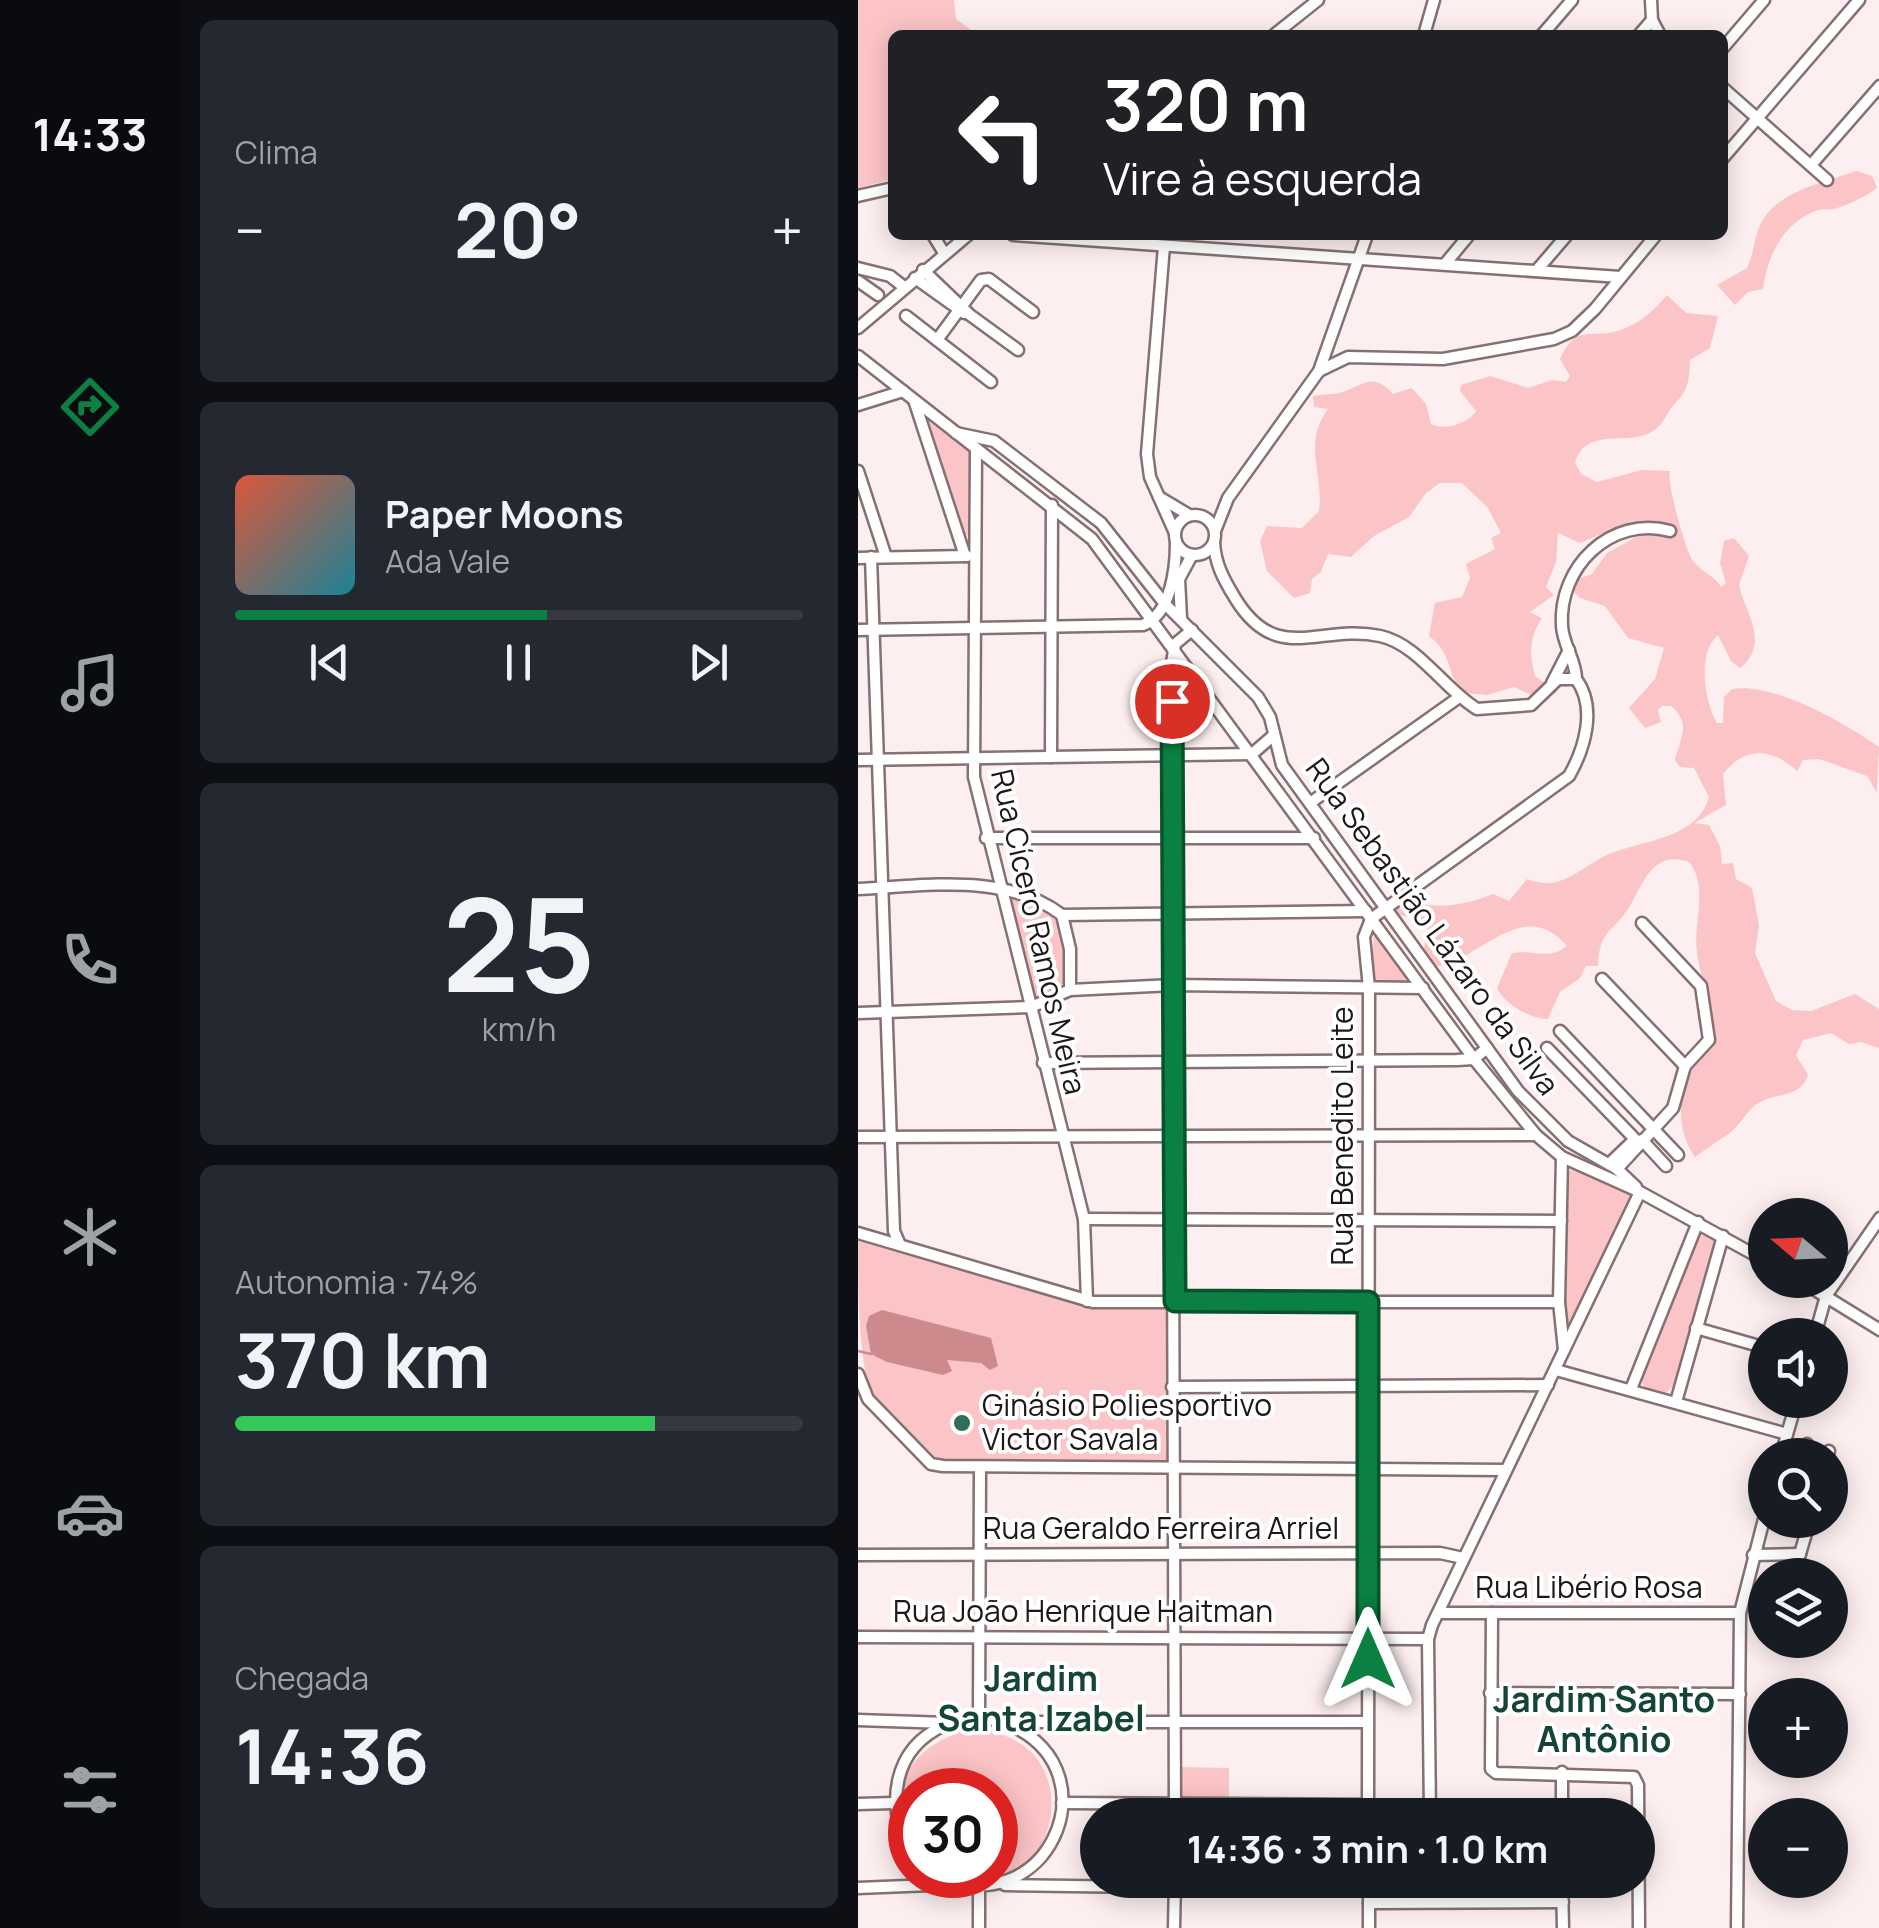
<!DOCTYPE html>
<html lang="pt">
<head>
<meta charset="utf-8">
<style>
  body { margin:0; font-family:Manrope,sans-serif; background:#242831; color:#f1f3f6; height:100vh; display:flex; flex-direction:column; font-size:38px; white-space:nowrap }
  * { box-sizing:border-box; margin:0 }
  p { font-size:32px; color:#9ea1a6 }
  .icon { flex:none; width:55px; height:55px; fill:none; stroke:currentColor; stroke-width:2; stroke-linecap:round; stroke-linejoin:round }
  .map { position:relative; flex:1; overflow:hidden }
  .panel { display:flex; flex-direction:column; gap:20px; padding:20px; background:#0d0f14; width:678px }
  .panel>* { flex:none }
  .banner { position:absolute; left:30px; top:30px; width:840px; height:210px; border-radius:15px; box-shadow:0 5px 25px #0003; background:#202124; color:#fff; overflow:hidden }
  .needle { width:65px; rotate:289deg }
  .tools { position:absolute; left:890px; top:1198px; display:grid; gap:20px }
  .tools a { display:grid; place-items:center; width:100px; height:100px; border-radius:50%; background:#171b24; box-shadow:0 5px 25px #0003; font-size:50px }
  .speed { position:absolute; left:30px; top:1768px; display:flex; gap:20px; font-size:50px; font-weight:700; text-align:center }
  .speed>* { display:grid; place-content:center; width:130px; height:130px; border-radius:50%; background:#171b24; box-shadow:0 5px 25px #0003; line-height:1 }
  .speed .limit { border:15px solid #d22; background:#fff; color:#111 }
  .pin { position:absolute; display:grid; place-items:center; width:85px; height:85px; color:#fff; margin:-42px; border:5px solid #fff; border-radius:50%; box-shadow:0 2px 10px #0007 }
  .me { position:absolute; width:110px; margin:-55px; rotate:0deg; stroke-linejoin:round; filter:drop-shadow(0 0 8px #0008) }
  .turn { display:flex; align-items:center; gap:35px; height:210px; padding:0 50px; font-size:45px }
  .turn .icon { width:130px; height:130px; stroke-width:2.5 }
  .turn b { display:block; font-size:70px; line-height:85px }
  .big { font-size:75px; font-weight:700; line-height:1.1 }
  .panel .card { flex:1; display:flex; flex-direction:column; justify-content:center; gap:15px; min-width:0; padding:0 35px; border-radius:15px; background:#242831 }
  .panel .dial { align-items:center; gap:0 }
  .dial b { font-size:130px; line-height:1 }
  .song { display:flex; align-items:center; gap:30px }
  .cover { width:120px; height:120px; border-radius:15px; background:linear-gradient(135deg,hsl(10 70% 55%),hsl(190 70% 35%)) }
  .played { height:10px; border-radius:5px; background:linear-gradient(90deg,#0b8043 55%,#363941 55%) }
  .keys { display:flex; justify-content:space-around; direction:ltr }
  .heat { display:flex; justify-content:space-between; align-items:center; font-size:55px; direction:ltr }
  .charge { height:15px; border-radius:8px; background:linear-gradient(90deg,#34c759 74%,#363941 0) }
  .trip { position:absolute; left:222px; top:1798px; width:575px; height:100px; border-radius:50px; background:#171b24; box-shadow:0 5px 25px #0003; font-weight:700; line-height:100px; text-align:center }
  main { display:flex; flex:1; min-height:0 }
  .tabs { display:flex; flex-direction:column; width:180px; justify-content:space-around; align-items:center; background:#090b0e; color:#9ea1a6 }
  .tabs .icon { width:70px; height:70px }
  .tabs .current { color:#0b8043 }
  .tabs b { font-size:45px; color:#f1f3f6 }
  .map>svg:first-child { display:block }
  .green { fill:#fbc4c6 }
  .water { fill:#cd8a8d }
  .lines { fill:none; stroke-linecap:round; stroke-linejoin:round }
  .stream { stroke:#cd8a8d; stroke-width:2.5 }
  .minor-casing { stroke:#857171; stroke-width:15 }
  .minor { stroke:#fff; stroke-width:10 }
  .route-casing { stroke:#07532c; stroke-width:25 }
  .route { stroke:#0b8043; stroke-width:18 }
  .poi-dot { fill:#326d56; stroke:#fff; stroke-width:4 }
  .labels { text-anchor:middle; stroke-width:8; stroke-linejoin:round; paint-order:stroke }
  .street-label { font-size:30px; fill:#1f1717; stroke:#fff }
  .poi-label { font-size:30px; fill:#1f1717; stroke:#fff; text-anchor:start }
  .quarter-label { font-size:35px; font-weight:bold; fill:#154534; stroke:#fff }
</style>
</head>
<body>
<main>
<nav class="tabs">
<b>14:33</b>
<svg class="icon current" aria-label="directions" viewBox="0 0 24 24"><path d="M12 3l9 9-9 9-9-9zM9 14v-3h6M13 9l2 2-2 2"/></svg>
<svg class="icon" aria-label="music" viewBox="0 0 24 24"><path d="M9 18V5l10-2v13"/><circle cx="6" cy="18" r="3"/><circle cx="16" cy="16" r="3"/></svg>
<svg class="icon" aria-label="phone" viewBox="0 0 24 24"><path d="M5 4h4l2 5-3 2q2 4 5 5l2-3 5 2v4C11 20 4 13 5 4z"/></svg>
<svg class="icon" aria-label="climate" viewBox="0 0 24 24"><path d="M12 3v18M4 7l16 10M4 17L20 7"/></svg>
<svg class="icon" aria-label="car" viewBox="0 0 24 24"><path d="M5 17H2v-5l4-1 3-4h7l3 4 3 1v5h-3M9 17h6M6 11h13"/><circle cx="7" cy="17" r="2"/><circle cx="17" cy="17" r="2"/></svg>
<svg class="icon" aria-label="filters" viewBox="0 0 24 24"><path d="M4 7h16M4 17h16"/><circle cx="9" cy="7" r="2"/><circle cx="15" cy="17" r="2"/></svg>
</nav>
<section class="panel">
<div class="card"><p>Clima</p>
<div class="heat"><a>−</a><b class="big">20°</b><a>+</a></div>
</div>
<div class="card">
<div class="song"><i class="cover"></i><div><b>Paper Moons</b><p>Ada Vale</p></div></div>
<div class="played"></div>
<div class="keys"><svg class="icon" aria-label="previous" viewBox="0 0 24 24"><path d="M18 5L8 12l10 7zM5 5v14"/></svg><svg class="icon" aria-label="pause" viewBox="0 0 24 24"><path d="M8 5v14M16 5v14"/></svg><svg class="icon" aria-label="next" viewBox="0 0 24 24"><path d="M6 5l10 7-10 7zM19 5v14"/></svg></div>
</div>
<div class="card dial"><b>25</b><p>km/h</p></div>
<div class="card"><p>Autonomia · 74%</p><b class="big">370 km</b><div class="charge"></div></div>
<div class="card"><p>Chegada</p><b class="big">14:36</b></div>
</section>
<div class="map">
<svg width="1022" height="1928" viewBox="0 0 1022 1928">
  <rect width="100%" height="100%" fill="#fdefef"/>
  <!-- green -->
  <g class="green">
    <polygon points="0,0 96,0 98,19 120,35 35,35 35,179 0,188"/>
    <path d="M998 171 1014 176 1019 188C1009 196 988 206 976 209 971 211 965 208 960 210 925 222 909 257 905 289L890 292 877 305 859 285 889 268C896 254 896 237 903 223 919 191 968 182 998 171Z"/>
    <path d="M809 295 828 313 860 316 852 348 832 360C831 385 830 390 813 408 809 414 805 423 799 428 774 450 731 423 717 462L723 474 739 482 784 470 812 471C808 481 828 552 835 561 842 571 856 575 863 587L868 583 862 563 866 541 876 538 891 556 881 585C887 613 913 643 882 668L873 661 860 635C839 652 846 701 859 723H865L866 697 874 689C916 682 986 723 1021 747L1019 793 1009 776 961 759 945 760 939 771C914 748 887 746 865 774L868 805 836 823 851 825 862 846 864 864 875 863 878 879 894 888 901 925 897 953 918 1001 934 1010 953 1011 997 994 1021 1009V1048L1003 1042 991 1044 973 1033 945 1040 938 1055 950 1075C943 1097 921 1093 904 1101 889 1108 883 1126 869 1135 858 1142 848 1149 837 1157 821 1135 818 1101 831 1075 838 1061 851 1052 853 1036 857 1007 842 980 839 952 835 923 851 886 831 862 796 850 786 881 773 904 758 931 741 928 740 966H728L722 978 702 992 690 1019C673 1019 647 1005 639 988L654 953C674 949 691 961 709 946 655 882 599 999 553 957L566 948 570 930 562 920 530 912 540 899C579 909 598 908 635 894L651 901 669 879C676 881 684 884 692 883 710 882 730 864 747 856 780 840 839 841 851 797L836 768 822 767 817 760C822 739 834 723 813 706H804L800 710 803 722 787 728 771 708 797 679 806 648 770 638 747 606 722 598 714 590 717 580 734 574 749 553 778 537 776 532 757 528 722 543 700 533 698 562 688 587 696 595 672 612 684 618C671 638 671 653 677 676L699 692 684 700 656 687 629 695 608 693C587 678 598 657 571 636L577 603 604 597 612 578 608 564 637 549 633 538 643 533 630 508 604 483H582L568 493 551 517 516 536 493 557 470 554 463 572 454 579 452 593 436 598 409 571 402 541 409 526 444 528 461 511C466 474 444 444 470 409L456 407 455 396C463 394 472 395 481 393 504 387 514 370 535 394L554 388 568 404 573 424C586 431 610 424 618 411L602 391 603 385 632 376 670 388 694 380 708 382 712 376 702 359C719 322 733 340 763 330 782 323 797 310 809 295Z"/>
    <polygon points="71,422 114,452 112,536 104,534"/>
    <path d="M167 897C205 920 216 937 206 983L176 1001 151 901Z"/>
    <polygon points="516,930 555,983 513,983"/>
    <polygon points="715,1168 774,1192 775,1198 712,1323 706,1320 708,1175"/>
    <polygon points="847,1231 857,1241 816,1386 805,1395 789,1392 781,1377 840,1233"/>
    <path d="M0 1241 227 1306 311 1308 309 1465 72 1461C54 1441 28 1420 14 1397 0 1360 0 1284 0 1241Z"/>
    <path d="M120 1727C140 1733 160 1738 175 1754 215 1799 187 1881 123 1883 111 1883 97 1877 85 1875H138V1790H52V1845C26 1781 57 1742 120 1727Z"/>
    <polygon points="322,1767 371,1768 371,1798 322,1798"/>
  </g>
  <!-- water -->
  <polygon class="water" points="24,1310 133,1338 140,1366 132,1370 123,1363 89,1360 94,1371 85,1375 29,1362 13,1354 8,1326 11,1316"/>
  <g class="lines">
    <!-- stream -->
    <polyline class="stream" points="0,1351 13,1354"/>
    <!-- minor casing -->
    <g class="minor-casing">
      <g id="minor">
        <polyline points="793,0 794,20 802,35"/>
        <polyline points="416,35 460,0"/>
        <polyline points="566,35 576,0"/>
        <polyline points="684,35 714,0"/>
        <polyline points="781,35 794,20"/>
        <polyline points="865,48 906,0"/>
        <polyline points="865,88 969,180"/>
        <polyline points="865,158 1001,0"/>
        <polyline points="953,165 1022,86"/>
        <polyline points="0,196 35,188"/>
        <polyline points="75,235 86,253"/>
        <polyline points="155,235 762,277"/>
        <polyline points="306,246 289,454 292,477 317,533"/>
        <polyline points="587,264 611,235"/>
        <polyline points="0,268 32,276 46,287"/>
        <polyline points="65,270 112,315 160,350"/>
        <polyline points="679,270 709,235"/>
        <polyline points="57,278 106,313"/>
        <polyline points="0,281 20,295"/>
        <polyline points="48,316 133,382"/>
        <polyline points="0,328 110,235"/>
        <polyline points="79,340 123,280 131,279 175,312"/>
        <polyline points="0,356 234,539 616,1059 678,1135 704,1157 782,1192 908,1261"/>
        <polyline points="461,371 490,357 585,359 696,339 714,331 737,309 798,235"/>
        <polyline points="57,403 107,556"/>
        <polyline points="0,405 45,391"/>
        <polyline points="98,433 136,441 243,523 307,604 400,697 412,717 424,765 660,1091 710,1141 759,1169 778,1187"/>
        <polyline points="118,450 116,777 226,1219 229,1301"/>
        <polyline points="0,471 28,557"/>
        <polyline points="301,497 331,515"/>
        <circle cx="337" cy="535" r="20"/>
        <polyline points="357,531 370,498 461,371 509,235"/>
        <path d="M356 542C357 564 366 580 377 598 419 667 462 623 522 636 560 644 586 689 619 709L673 705 700 679H718C739 707 727 748 711 776L513 919 506 937 511 988 510 1815"/>
        <polyline points="13,557 36,1231 42,1245"/>
        <polyline points="0,558 109,556"/>
        <polyline points="323,618 321,579 334,555"/>
        <path d="M0 630 285 625C313 614 318 569 318 542"/>
        <path d="M718 679C718 660 705 645 704 626 700 567 753 515 812 531"/>
        <polyline points="694,683 711,650"/>
        <polyline points="193,757 194,505"/>
        <polyline points="0,760 394,754 416,735"/>
        <polyline points="452,803 600,698"/>
        <polyline points="128,838 456,838"/>
        <path d="M0 889C69 886 147 872 204 915L508 911"/>
        <polyline points="204,915 212,949 212,990"/>
        <polyline points="744,979 827,1066"/>
        <polyline points="0,1013 173,1007 212,990 315,985 565,988"/>
        <polyline points="702,1031 820,1155"/>
        <polyline points="689,1048 775,1137"/>
        <polyline points="185,1063 599,1060 616,1059 629,1048"/>
        <polyline points="0,1137 678,1135"/>
        <polyline points="784,1140 808,1166"/>
        <polyline points="704,1157 701,1302 706,1350"/>
        <polyline points="751,1164 777,1139"/>
        <polyline points="759,1169 815,1108 827,1066 851,1040 843,986 784,923"/>
        <polyline points="226,1219 703,1221"/>
        <polyline points="0,1233 235,1302 701,1302"/>
        <polyline points="941,1280 1022,1330"/>
        <polyline points="838,1328 908,1348"/>
        <polyline points="957,1335 968,1296 1022,1218"/>
        <polyline points="698,1370 929,1434"/>
        <polyline points="0,1374 10,1399 73,1464 85,1466 647,1470"/>
        <polyline points="314,1387 690,1385"/>
        <polyline points="773,1389 840,1222"/>
        <polyline points="818,1402 865,1236"/>
        <polyline points="923,1455 939,1400"/>
        <polyline points="946,1455 949,1444"/>
        <polyline points="970,1455 971,1451"/>
        <polyline points="0,1555 582,1553 605,1558"/>
        <polyline points="895,1555 942,1554"/>
        <polyline points="939,1564 952,1520"/>
        <polyline points="580,1613 882,1613"/>
        <polyline points="634,1613 633,1769 638,1773 776,1777 780,1785 781,1928"/>
        <polyline points="0,1637 570,1639"/>
        <polyline points="632,1693 882,1694"/>
        <polyline points="121,1718 122,1468"/>
        <polyline points="0,1720 89,1723"/>
        <polyline points="147,1722 509,1722"/>
        <polyline points="704,1772 704,1815"/>
        <polyline points="204,1803 510,1805"/>
        <polyline points="0,1804 36,1803"/>
        <polyline points="317,1815 313,669 317,644 334,630"/>
        <polyline points="572,1815 570,1639 574,1625 782,1192"/>
        <path d="M52 1853C28 1806 33 1749 87 1725 107 1716 134 1716 154 1726 257 1774 188 1926 77 1875"/>
        <polyline points="511,1880 511,1928"/>
        <polyline points="704,1880 705,1928"/>
        <polyline points="147,1885 511,1890"/>
        <polyline points="121,1887 121,1928"/>
        <polyline points="0,1888 97,1884"/>
        <polyline points="511,1903 705,1902"/>
        <polyline points="316,1928 317,1880"/>
        <polyline points="879,1928 882,1613 908,1511"/>
      </g>
    </g>
    <!-- minor -->
    <use href="#minor" class="minor"/>
  </g>
  <g class="lines">
    <!-- route casing -->
    <g class="route-casing">
      <polyline id="route" points="314,701 317,1301 510,1302 510,1659"/>
    </g>
    <!-- route -->
    <use href="#route" class="route"/>
  </g>
  <!-- markers -->
  <circle class="poi-dot" cx="104" cy="1423" r="10"/>
  <g class="labels">
    <!-- street labels -->
    <g class="street-label">
      <text transform="translate(574 927) rotate(54)" y="10">Rua Sebastião Lázaro da Silva</text>
      <text transform="translate(180 932) rotate(77)" y="10">Rua Cícero Ramos Meira</text>
      <text transform="translate(485 1136) rotate(-90)" y="10">Rua Benedito Leite</text>
      <text x="303" y="1539">Rua Geraldo Ferreira Arriel</text>
      <text x="731" y="1598">Rua Libério Rosa</text>
      <text x="225" y="1622">Rua João Henrique Haitman</text>
    </g>
    <!-- poi labels -->
    <g class="poi-label">
      <text x="124" y="1416">Ginásio Poliesportivo<tspan x="124" dy="34">Victor Savala</tspan></text>
    </g>
    <!-- quarter labels -->
    <g class="quarter-label">
      <text x="183" y="1691">Jardim<tspan x="183" dy="40">Santa Izabel</tspan></text>
      <text x="746" y="1712">Jardim Santo<tspan x="746" dy="40">Antônio</tspan></text>
    </g>
  </g>
</svg>
<div class="tools">
<a><svg class="needle" viewBox="-14 -14 28 28"><path d="M0-13l5 13h-10z" fill="#e53935"/><path d="M0 13l5-13h-10z" fill="#9ea1a6"/></svg></a>
<a><svg class="icon" aria-label="sound" viewBox="0 0 24 24"><path d="M4 9h4l5-4v14l-5-4H4zM17 9q2 3 0 6"/></svg></a>
<a><svg class="icon" aria-label="search" viewBox="0 0 24 24"><circle cx="10" cy="10" r="6"/><path d="M15 15l6 6"/></svg></a>
<a><svg class="icon" aria-label="layers" viewBox="0 0 24 24"><path d="M12 4l9 5-9 5-9-5zM3 14l9 5 9-5"/></svg></a>
<a>+</a>
<a>−</a>
</div>
<div class="speed"><div class="limit">30</div></div>
<div class="pin" style="left:314px;top:701px;background:#d93025"><svg class="icon" aria-label="arrive" viewBox="0 0 24 24"><path d="M6 21V4h12l-3 4 3 4H6"/></svg></div>
<svg class="me" style="left:510px;top:1659px" viewBox="-20 -20 40 40"><path d="M0-17L14 15 0 8-14 15z" fill="#0b8043" stroke="#fff" stroke-width="4"/></svg>
<div class="trip">14:36 · 3 min · 1.0 km</div>
<div class="banner">
<div class="turn"><svg class="icon" aria-label="left" viewBox="0 0 24 24"><path d="M17 20v-9H6M10 6l-5 5 5 5"/></svg><div><b>320 m</b>Vire à esquerda</div></div>
</div>
</div>
</main>
</body>
</html>
